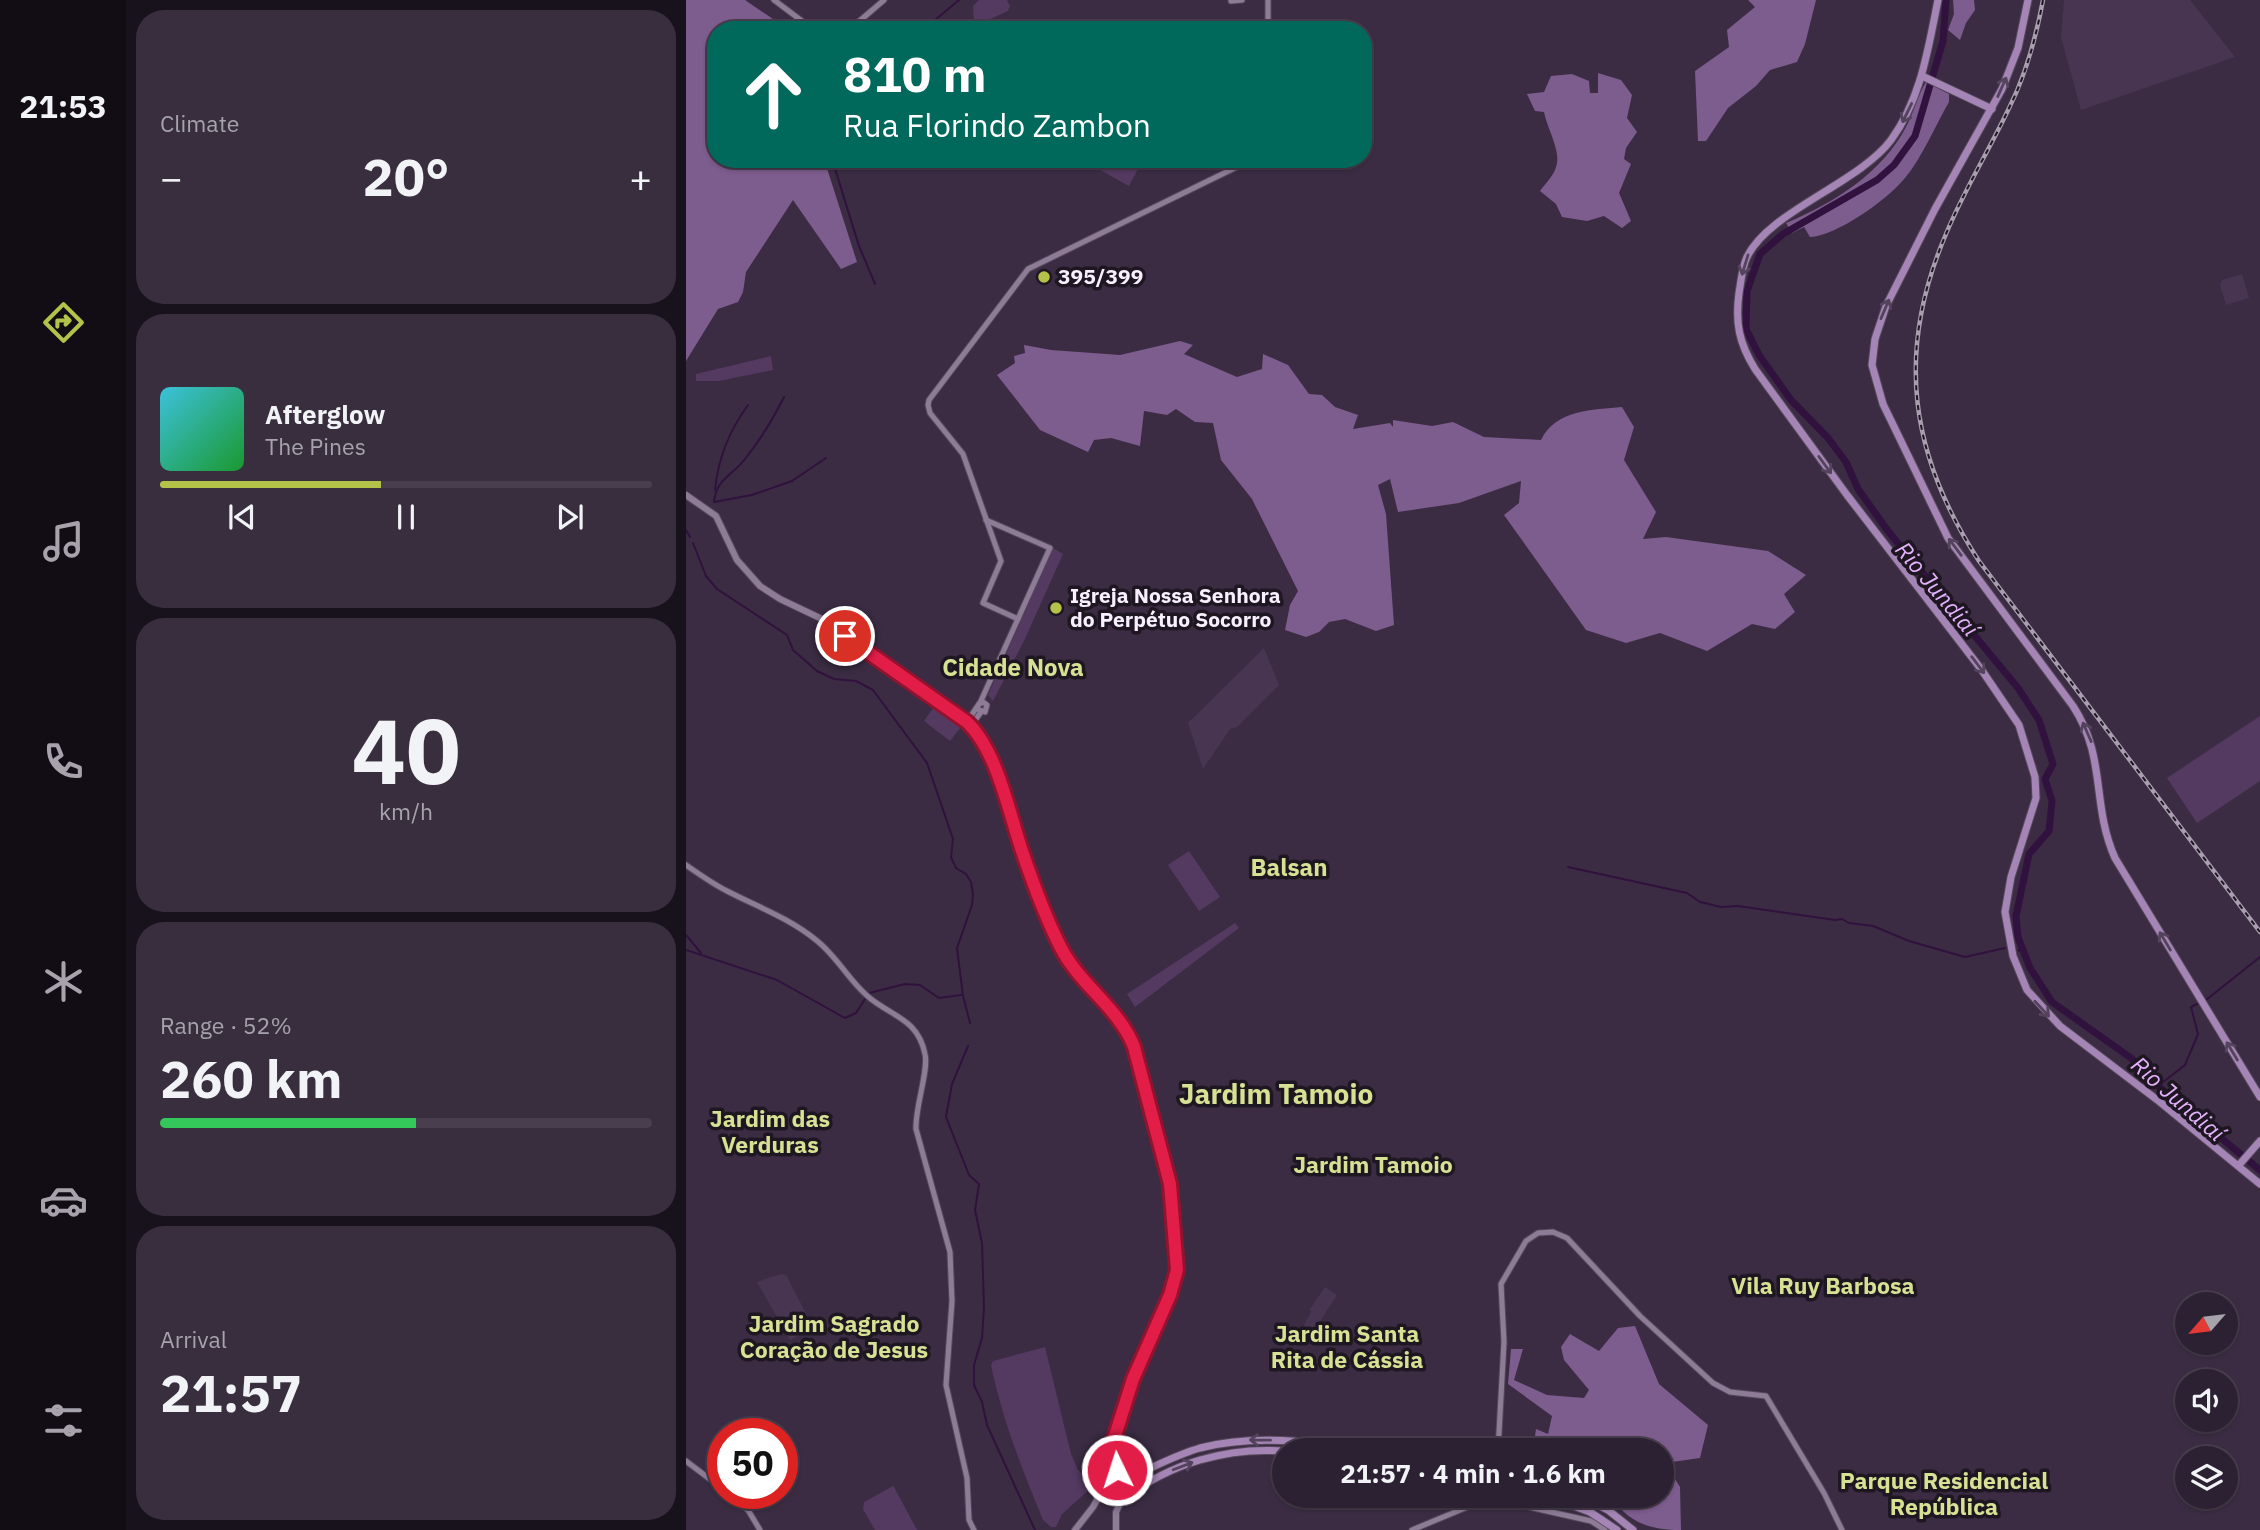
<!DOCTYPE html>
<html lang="en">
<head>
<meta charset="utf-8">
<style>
  body { margin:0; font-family:"IBM Plex Sans",sans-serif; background:#382e3e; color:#f1f3f6; height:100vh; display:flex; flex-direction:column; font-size:26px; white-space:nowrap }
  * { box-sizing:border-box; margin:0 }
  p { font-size:23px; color:#a6a3ac }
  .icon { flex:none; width:38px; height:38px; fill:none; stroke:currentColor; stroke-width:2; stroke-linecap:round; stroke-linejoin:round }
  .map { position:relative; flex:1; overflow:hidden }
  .details { display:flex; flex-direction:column; gap:10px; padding:10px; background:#18121c; width:560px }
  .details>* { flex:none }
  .hud { position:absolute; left:21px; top:21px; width:665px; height:147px; border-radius:28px; box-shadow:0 2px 5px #0004,0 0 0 2px #483e4d; background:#00695c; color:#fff; overflow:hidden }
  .needle { width:46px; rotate:242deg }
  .tools { position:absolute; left:1489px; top:1292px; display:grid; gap:14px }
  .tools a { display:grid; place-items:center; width:63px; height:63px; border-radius:50%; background:#2c2132; box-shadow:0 2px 5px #0004,0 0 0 2px #483e4d; font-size:35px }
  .speed { position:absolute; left:21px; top:1418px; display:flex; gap:14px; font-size:35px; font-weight:700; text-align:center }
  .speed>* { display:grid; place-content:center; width:91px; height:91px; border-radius:50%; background:#2c2132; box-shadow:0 2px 5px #0004,0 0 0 2px #483e4d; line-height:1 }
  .speed .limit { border:10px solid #d22; background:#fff; color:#111 }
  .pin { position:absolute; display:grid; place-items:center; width:60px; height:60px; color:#fff; margin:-30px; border:4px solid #fff; border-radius:50%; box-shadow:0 2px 7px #0007 }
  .me { position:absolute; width:77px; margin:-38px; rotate:356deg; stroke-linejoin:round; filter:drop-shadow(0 0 5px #0008) }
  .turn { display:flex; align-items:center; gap:24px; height:147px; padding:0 21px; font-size:32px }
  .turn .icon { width:91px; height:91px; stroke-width:2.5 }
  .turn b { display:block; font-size:49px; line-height:60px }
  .big { font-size:52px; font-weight:800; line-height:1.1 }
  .details .widget { flex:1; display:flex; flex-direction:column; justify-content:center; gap:10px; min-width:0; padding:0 24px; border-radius:28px; background:#382e3e }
  .details .dial { align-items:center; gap:0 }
  .dial b { font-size:91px; line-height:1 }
  .song { display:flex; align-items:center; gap:21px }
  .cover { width:84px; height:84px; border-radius:10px; background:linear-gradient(135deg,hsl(190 70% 55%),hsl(130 70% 35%)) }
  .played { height:7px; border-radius:4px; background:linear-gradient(90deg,#b5c249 45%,#483e4d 45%) }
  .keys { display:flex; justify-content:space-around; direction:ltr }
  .heat { display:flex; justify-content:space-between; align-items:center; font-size:38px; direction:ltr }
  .charge { height:10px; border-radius:5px; background:linear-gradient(90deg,#34c759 52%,#483e4d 0) }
  .trip { position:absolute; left:586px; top:1438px; width:402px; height:70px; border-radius:35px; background:#2c2132; box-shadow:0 2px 5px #0004,0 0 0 2px #483e4d; font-weight:800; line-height:70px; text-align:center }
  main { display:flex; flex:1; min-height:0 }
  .menu { display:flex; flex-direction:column; width:126px; justify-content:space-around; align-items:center; background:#120d14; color:#a6a3ac }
  .menu .icon { width:49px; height:49px }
  .menu .on { color:#b5c249 }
  .menu b { font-size:32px; color:#f1f3f6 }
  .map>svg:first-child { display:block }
  .built { fill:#483552 }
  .green { fill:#543961 }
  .forest { fill:#7d5c8e }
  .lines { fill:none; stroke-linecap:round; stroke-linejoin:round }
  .stream { stroke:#31113e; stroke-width:2 }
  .river { stroke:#31113e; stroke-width:7 }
  .tertiary-casing { stroke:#56495c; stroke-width:7 }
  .secondary-casing { stroke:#56495c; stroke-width:8 }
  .primary-casing { stroke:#56495c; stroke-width:9 }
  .tertiary { stroke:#8e7c97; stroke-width:5 }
  .secondary { stroke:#8e7c97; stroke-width:6 }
  .primary { stroke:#a585b5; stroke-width:7 }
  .rail-casing { stroke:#a99db0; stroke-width:4.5 }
  .rail { stroke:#1e1722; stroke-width:2; stroke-dasharray:5; stroke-linecap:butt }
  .oneway { stroke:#54435d }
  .route-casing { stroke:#92132f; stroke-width:18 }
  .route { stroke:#e11d48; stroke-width:12 }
  .poi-dot { fill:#b5c249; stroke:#1e1722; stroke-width:2.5 }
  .labels { text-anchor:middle; stroke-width:7; stroke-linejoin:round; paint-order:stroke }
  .poi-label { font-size:21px; font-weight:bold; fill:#f9f0ff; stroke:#1e1722; text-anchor:start }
  .water-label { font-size:23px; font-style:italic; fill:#e4b1fd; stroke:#1e1722 }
  .neighbourhood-label { font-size:23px; font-weight:bold; fill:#d7e194; stroke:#1e1722 }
  .quarter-label { font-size:24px; font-weight:bold; fill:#d7e194; stroke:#1e1722 }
  .district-label { font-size:28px; font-weight:bold; fill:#d7e194; stroke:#1e1722 }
</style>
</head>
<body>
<main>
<nav class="menu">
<b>21:53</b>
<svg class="icon on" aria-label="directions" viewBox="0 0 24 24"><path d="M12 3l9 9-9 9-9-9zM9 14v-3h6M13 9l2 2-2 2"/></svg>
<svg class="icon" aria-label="music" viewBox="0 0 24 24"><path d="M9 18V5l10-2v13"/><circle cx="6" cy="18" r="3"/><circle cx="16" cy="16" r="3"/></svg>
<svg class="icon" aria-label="phone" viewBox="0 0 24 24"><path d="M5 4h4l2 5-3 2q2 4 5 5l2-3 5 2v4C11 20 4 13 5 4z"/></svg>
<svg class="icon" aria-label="climate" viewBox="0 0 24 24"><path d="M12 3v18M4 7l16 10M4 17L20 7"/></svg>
<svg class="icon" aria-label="car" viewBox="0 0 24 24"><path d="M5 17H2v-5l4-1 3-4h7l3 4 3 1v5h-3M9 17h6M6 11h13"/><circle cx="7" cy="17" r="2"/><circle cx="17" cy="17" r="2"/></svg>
<svg class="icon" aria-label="filters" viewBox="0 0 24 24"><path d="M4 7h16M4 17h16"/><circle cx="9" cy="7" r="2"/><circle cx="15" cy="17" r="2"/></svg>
</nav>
<section class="details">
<div class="widget"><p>Climate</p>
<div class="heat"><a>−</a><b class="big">20°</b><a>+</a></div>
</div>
<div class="widget">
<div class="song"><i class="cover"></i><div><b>Afterglow</b><p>The Pines</p></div></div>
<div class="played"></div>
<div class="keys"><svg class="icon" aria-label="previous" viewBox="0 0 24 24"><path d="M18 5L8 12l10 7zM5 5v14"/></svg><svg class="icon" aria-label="pause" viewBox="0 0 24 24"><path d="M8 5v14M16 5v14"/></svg><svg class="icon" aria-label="next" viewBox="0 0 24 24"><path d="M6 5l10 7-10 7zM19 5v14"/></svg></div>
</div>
<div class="widget dial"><b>40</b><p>km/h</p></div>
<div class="widget"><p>Range · 52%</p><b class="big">260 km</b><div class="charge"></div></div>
<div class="widget"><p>Arrival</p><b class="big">21:57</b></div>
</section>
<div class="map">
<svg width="1574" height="1530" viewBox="0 0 1574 1530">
  <rect width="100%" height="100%" fill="#3b2c43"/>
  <!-- built -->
  <g class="built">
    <polygon points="1378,0 1504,0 1549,57 1395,110 1375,37"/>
    <polygon points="1556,274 1563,298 1540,305 1534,285 1536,280"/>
    <polygon points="578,648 593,685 551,727 544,729 517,769 502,723"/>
    <polygon points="95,1274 100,1275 127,1327 104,1340 71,1282"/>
    <polygon points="639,1287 651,1295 621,1341 618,1325 625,1312 624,1309"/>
  </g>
  <!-- green -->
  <g class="green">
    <polygon points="293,0 321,0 324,6 322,11 291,25 288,24 287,6"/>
    <polygon points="416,159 451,159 452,169 443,186 414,170"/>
    <polygon points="85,356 87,370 33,381 10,381 10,374"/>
    <polygon points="367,548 377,554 338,641 307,701 302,695"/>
    <polygon points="250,704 277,724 264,741 238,721"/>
    <polygon points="1574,716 1574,781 1511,823 1481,778"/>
    <polygon points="503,851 534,897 513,911 482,865"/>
    <polygon points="549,923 553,928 449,1007 441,994"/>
    <path d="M359 1347 385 1454 392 1470 405 1482V1488L376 1514 370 1527H365L357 1520C336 1469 316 1419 305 1365L307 1361Z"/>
    <polygon points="207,1486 208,1487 231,1530 189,1530 177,1509 178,1502"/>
  </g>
  <!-- forest -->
  <g class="forest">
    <polygon points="0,0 59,0 103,30 30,30 30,159 138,159 171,262 155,269 107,200 60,272 57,292 52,302 32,309 0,361"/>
    <polygon points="1062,0 1130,0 1119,44 1111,62 1084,70 1070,86 1042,108 1020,141 1012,141 1009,71 1043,47 1041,30 1069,7"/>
    <polygon points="1267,0 1288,0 1289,10 1280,23 1274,40 1262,30 1268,14"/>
    <path d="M912 73 935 80 946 95 941 118 951 132 940 148 938 159 945 164 933 193 945 221 936 228 918 216 901 221 876 217 870 204 854 191C859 184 868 175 870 167 876 153 861 128 858 112L849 111 841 94 858 92 865 76 886 74 903 81 904 93H912Z"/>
    <path d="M1240 82 1263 94V102C1249 126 1237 156 1219 178 1202 199 1151 236 1124 237L1118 227 1106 233 1100 223C1148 203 1196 173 1220 127 1228 113 1231 96 1240 82Z"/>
    <path d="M494 341 507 345 498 354 551 377 576 369 577 354 602 365 623 394 636 395 649 407 672 415 667 429 704 423 707 427V420L746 426 767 422 798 437 855 440C870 409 907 410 936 407L948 427 938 460 970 512 957 539 980 537 1082 551 1120 575 1098 594 1109 612 1089 629 1066 624 1021 651 974 633 940 643 900 630 818 515 833 503 835 481 773 503 712 512 704 479 692 485 700 514 708 625 690 631 659 619 643 622 633 632 620 637 599 630 604 605 612 591 566 499 535 460 527 423 509 422 490 409 481 415 458 411 454 446 425 438 408 440 402 452 354 430 311 375 329 363 328 356 339 353 338 345 365 350 434 355Z"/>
    <path d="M949 1326 973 1384 1022 1425 1014 1458 979 1463 994 1487 995 1530C964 1530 942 1523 925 1496H976V1451H847L850 1429 862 1434 866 1416 822 1384 825 1349H837L828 1380 861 1395 898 1398 903 1390 878 1360 875 1347 884 1334 913 1351 932 1328Z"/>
  </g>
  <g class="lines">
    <!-- stream -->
    <g class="stream">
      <polyline points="237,30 273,0"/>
      <polyline points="146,159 173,246 189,284"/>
      <path d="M98 397C87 419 75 439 59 459 47 475 30 479 28 502L66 495 106 481 140 458"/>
      <path d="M29 490C32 458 43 431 62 405"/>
      <polyline points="0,530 4,537"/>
      <polyline points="7,543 20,576 31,589 101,635 107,650 131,671 148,679 170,681 187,690 241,763 267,839 265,857 270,868 280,874 285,882 287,894 286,905 271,948 277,996 284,1023"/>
      <polyline points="882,867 1001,893 1014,902 1035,907 1052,906 1149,920 1156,919 1163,923 1187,926 1223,941 1279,957 1319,948"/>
      <polyline points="0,935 15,953"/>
      <polyline points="0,950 91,980 159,1018 170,1013 179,999"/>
      <polyline points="1332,950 1337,952"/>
      <polyline points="183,993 219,984 234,985 253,998 275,995"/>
      <polyline points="1520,1000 1574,957"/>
      <polyline points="282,1046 266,1084 260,1117 283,1175 293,1184 289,1210 296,1243 298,1307 296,1338 288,1365 288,1385 296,1402 301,1425 349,1530"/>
      <polyline points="1472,1086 1499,1065 1512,1034 1505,1007 1515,1002"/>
    </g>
    <!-- river -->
    <polyline class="river" points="1260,0 1257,41 1229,136 1208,165 1191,180 1097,234 1074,254 1061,291 1060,329 1073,355 1105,400 1142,438 1160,462 1172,489 1202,531 1332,688 1353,720 1367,764 1359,779 1366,801 1363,831 1343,854 1330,916 1332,937 1344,968 1366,1002 1445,1058 1472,1086 1574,1170"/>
    <!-- tertiary casing -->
    <g class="tertiary-casing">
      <g id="tertiary">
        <polyline points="88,0 128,30"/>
        <polyline points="582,0 582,30"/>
        <polyline points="545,1 556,0"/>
        <polyline points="163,30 198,0"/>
        <polyline points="332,619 297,603 315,561 277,454 244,413 242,405 243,400 342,269 567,159"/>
        <polyline points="294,703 364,548 300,520"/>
        <polyline points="281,722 293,704 297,702 301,705 299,712 291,709"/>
        <polyline points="285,726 295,712"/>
        <path d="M0 865C13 874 27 884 41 891 72 907 103 918 130 940 152 957 164 983 185 999 208 1017 232 1020 239 1054 243 1070 229 1107 230 1129L264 1252 266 1301 260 1385 281 1478 283 1520 288 1530"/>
        <polyline points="812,1451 818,1342 815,1284 840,1241 852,1233 867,1232 881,1238 954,1316 1027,1383 1044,1392 1080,1396 1138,1493 1156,1530"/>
        <polyline points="0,1461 37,1489"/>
        <polyline points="41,1493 62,1510 74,1530"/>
        <polyline points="726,1530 803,1498 905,1521 919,1530"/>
      </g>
    </g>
    <!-- secondary casing -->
    <g class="secondary-casing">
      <g id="secondary">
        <path d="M0 495 30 516 51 560 74 586 94 599 136 619 285 726 302 754 337 855 375 948 441 1030 448 1047C465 1102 505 1235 487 1288L440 1397 427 1442 423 1478 407 1507 389 1530"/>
        <polyline points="428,1456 439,1493 430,1512 430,1530"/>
      </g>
    </g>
    <!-- primary casing -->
    <g class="primary-casing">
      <g id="primary">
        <path d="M1252 0C1242 49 1235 99 1205 140 1173 183 1082 212 1061 257 1056 267 1055 282 1053 293 1049 323 1053 343 1069 369L1161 495 1295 669 1333 725 1349 777 1350 798 1325 877 1319 912 1327 956 1341 990 1374 1026 1474 1102 1574 1184"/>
        <path d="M1342 0 1332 48 1316 89 1249 209 1200 306 1189 339 1186 365 1197 404 1262 538 1387 706C1421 758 1405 804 1429 858L1574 1097"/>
        <polyline points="1236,76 1306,109"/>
        <polyline points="1553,1165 1574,1141"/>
        <path d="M435 1481C461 1471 486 1456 514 1448 572 1433 632 1443 690 1451"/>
        <polyline points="860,1496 904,1512 931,1530"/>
        <polyline points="894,1496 922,1510 947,1530"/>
        <path d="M438 1499C484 1463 541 1447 598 1451"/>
      </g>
    </g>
    <!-- tertiary -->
    <use href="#tertiary" class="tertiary"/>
    <!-- secondary -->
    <use href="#secondary" class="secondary"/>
    <!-- primary -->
    <use href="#primary" class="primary"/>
    <!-- rail casing -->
    <g class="rail-casing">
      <path id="rail" d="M1357 0C1350 37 1341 72 1324 106 1304 149 1278 190 1260 234 1209 353 1224 455 1293 561L1574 932"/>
    </g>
    <!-- rail -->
    <use href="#rail" class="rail"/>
  </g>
  <!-- one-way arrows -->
  <defs><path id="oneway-shaft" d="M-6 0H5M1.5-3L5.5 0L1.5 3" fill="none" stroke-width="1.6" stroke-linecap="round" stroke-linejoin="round" transform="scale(1.75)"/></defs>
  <g class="oneway">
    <use href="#oneway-shaft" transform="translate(1316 87) rotate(-66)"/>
    <use href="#oneway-shaft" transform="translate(1221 113) rotate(116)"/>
    <use href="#oneway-shaft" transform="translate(1059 265) rotate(107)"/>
    <use href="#oneway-shaft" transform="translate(1199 309) rotate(-67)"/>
    <use href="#oneway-shaft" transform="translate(1139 465) rotate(54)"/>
    <use href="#oneway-shaft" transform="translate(1269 547) rotate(-127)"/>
    <use href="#oneway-shaft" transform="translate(1292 665) rotate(53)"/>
    <use href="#oneway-shaft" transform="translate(1401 732) rotate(-114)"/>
    <use href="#oneway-shaft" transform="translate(1479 941) rotate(-121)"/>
    <use href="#oneway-shaft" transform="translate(1356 1009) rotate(47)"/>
    <use href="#oneway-shaft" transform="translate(1546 1051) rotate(-121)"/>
    <use href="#oneway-shaft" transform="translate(574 1440) rotate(-179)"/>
    <use href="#oneway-shaft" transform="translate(497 1466) rotate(-21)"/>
  </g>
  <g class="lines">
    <!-- route casing -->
    <g class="route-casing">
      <path id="route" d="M159 636 281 722C312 752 323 814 337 854 348 886 360 919 375 948 394 985 433 1008 448 1047L484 1184 491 1270 484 1295 447 1379 427 1442 431 1470"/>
    </g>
    <!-- route -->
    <use href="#route" class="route"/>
  </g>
  <!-- markers -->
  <g class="poi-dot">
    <circle cx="358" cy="277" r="7"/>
    <circle cx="370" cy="608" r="7"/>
  </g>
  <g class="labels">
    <!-- poi labels -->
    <g class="poi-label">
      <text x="372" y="284">395/399</text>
      <text x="384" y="603">Igreja Nossa Senhora<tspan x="384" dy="24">do Perpétuo Socorro</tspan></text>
    </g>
    <!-- water labels -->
    <g class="water-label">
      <text transform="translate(1251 589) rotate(50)" y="8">Rio Jundiaí</text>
      <text transform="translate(1492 1099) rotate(41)" y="8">Rio Jundiaí</text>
    </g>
    <!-- neighbourhood labels -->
    <g class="neighbourhood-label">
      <text x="84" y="1127">Jardim das<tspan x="84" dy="26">Verduras</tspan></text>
      <text x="687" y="1173">Jardim Tamoio</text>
      <text x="1137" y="1294">Vila Ruy Barbosa</text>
      <text x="148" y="1332">Jardim Sagrado<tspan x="148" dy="26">Coração de Jesus</tspan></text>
      <text x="661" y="1342">Jardim Santa<tspan x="661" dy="26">Rita de Cássia</tspan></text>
      <text x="1258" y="1489">Parque Residencial<tspan x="1258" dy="26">República</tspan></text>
    </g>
    <!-- quarter labels -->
    <g class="quarter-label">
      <text x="327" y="676">Cidade Nova</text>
      <text x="603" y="876">Balsan</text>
    </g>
    <!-- district labels -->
    <g class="district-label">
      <text x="590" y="1104">Jardim Tamoio</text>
    </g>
  </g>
</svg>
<div class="tools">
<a><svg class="needle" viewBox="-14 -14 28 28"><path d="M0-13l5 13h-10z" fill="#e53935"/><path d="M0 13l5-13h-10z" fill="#a6a3ac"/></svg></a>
<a><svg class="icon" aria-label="sound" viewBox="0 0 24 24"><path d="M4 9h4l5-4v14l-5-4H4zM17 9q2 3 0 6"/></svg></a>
<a><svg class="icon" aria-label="layers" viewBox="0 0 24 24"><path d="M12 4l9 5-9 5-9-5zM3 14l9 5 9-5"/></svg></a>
</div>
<div class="speed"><div class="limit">50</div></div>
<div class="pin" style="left:159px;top:636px;background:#d93025"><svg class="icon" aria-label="arrive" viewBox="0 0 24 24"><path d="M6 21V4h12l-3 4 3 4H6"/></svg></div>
<svg class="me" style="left:431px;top:1470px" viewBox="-20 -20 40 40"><circle r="17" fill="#e11d48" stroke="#fff" stroke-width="3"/><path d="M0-11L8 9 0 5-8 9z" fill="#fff"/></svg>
<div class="trip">21:57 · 4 min · 1.6 km</div>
<div class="hud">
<div class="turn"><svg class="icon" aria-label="ahead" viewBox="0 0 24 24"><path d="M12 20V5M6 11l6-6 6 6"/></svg><div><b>810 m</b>Rua Florindo Zambon</div></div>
</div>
</div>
</main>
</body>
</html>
